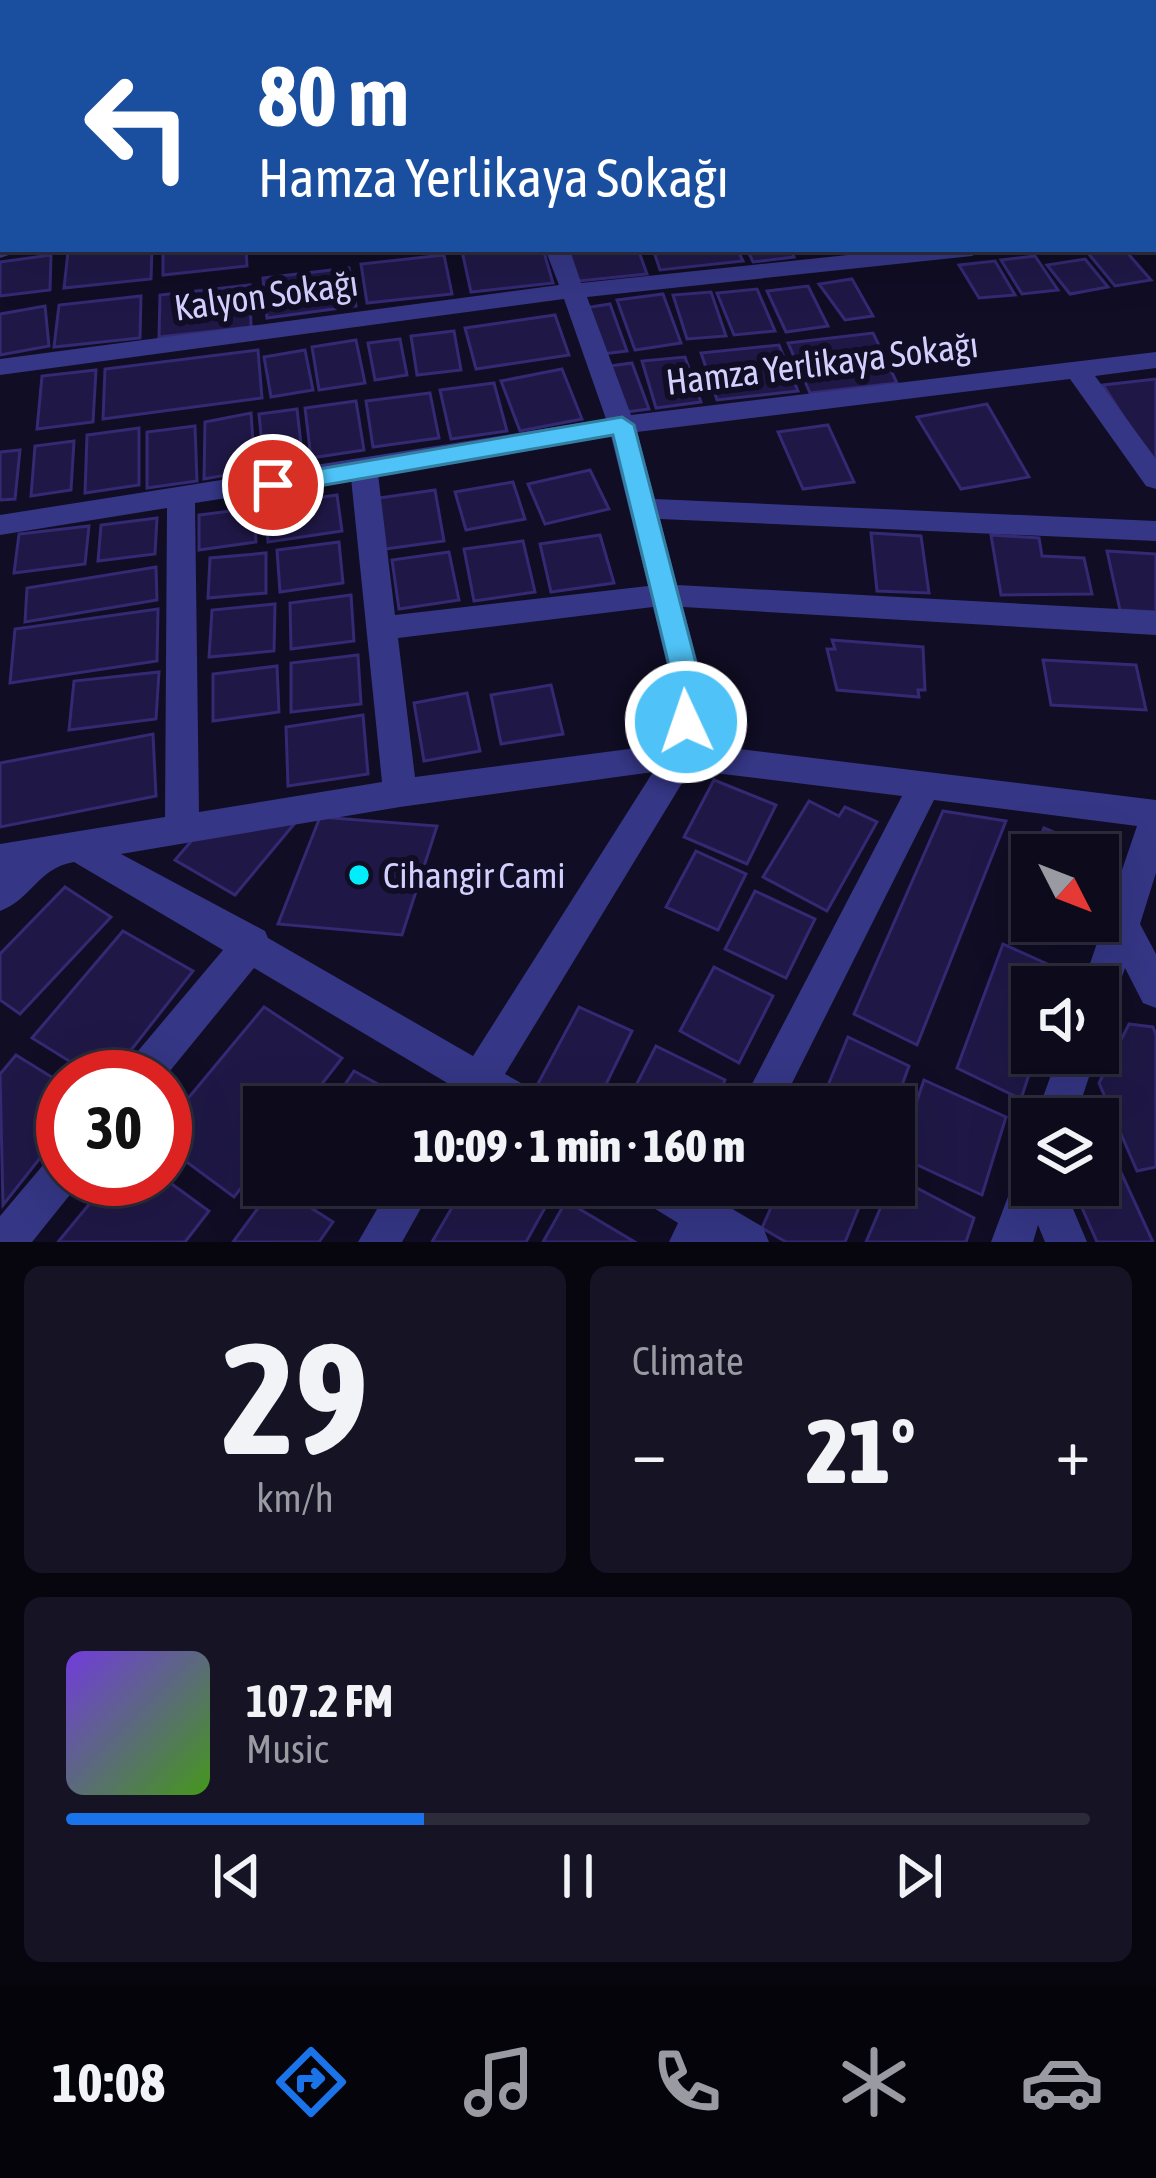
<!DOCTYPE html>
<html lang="en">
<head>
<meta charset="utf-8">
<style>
  body { margin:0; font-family:"Asap Condensed",sans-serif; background:#151324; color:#f1f3f6; height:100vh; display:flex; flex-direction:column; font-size:45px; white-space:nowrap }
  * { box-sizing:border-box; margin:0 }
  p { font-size:39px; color:#9a9aa3 }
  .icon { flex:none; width:66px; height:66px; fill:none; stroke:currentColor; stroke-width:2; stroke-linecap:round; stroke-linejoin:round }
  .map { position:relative; height:1242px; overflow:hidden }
  .side { display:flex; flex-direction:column; gap:24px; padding:24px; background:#07060f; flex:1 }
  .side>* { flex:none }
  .guide { position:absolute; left:0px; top:0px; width:1158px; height:252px; box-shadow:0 12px 48px #0002,0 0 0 3px #2c2b3a; background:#1a4fa0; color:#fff; overflow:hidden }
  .needle { width:78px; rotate:132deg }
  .controls { position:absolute; left:1011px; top:834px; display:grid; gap:24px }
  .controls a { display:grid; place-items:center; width:108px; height:108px; border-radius:0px; background:#0c0a1b; box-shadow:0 12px 48px #0002,0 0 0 3px #2c2b3a; font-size:60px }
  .speed { position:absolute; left:36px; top:1050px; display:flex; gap:24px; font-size:60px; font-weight:700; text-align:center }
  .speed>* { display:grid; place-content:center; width:156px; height:156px; border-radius:50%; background:#0c0a1b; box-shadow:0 12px 48px #0002,0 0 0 3px #2c2b3a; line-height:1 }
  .speed .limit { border:18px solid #d22; background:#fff; color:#111 }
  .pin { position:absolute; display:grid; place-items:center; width:102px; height:102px; color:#fff; margin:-51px; border:6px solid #fff; border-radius:50%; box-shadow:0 3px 12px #0007 }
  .me { position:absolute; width:132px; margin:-66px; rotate:357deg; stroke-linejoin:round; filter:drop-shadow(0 0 9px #0008) }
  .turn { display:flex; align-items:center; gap:42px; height:252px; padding:0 60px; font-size:54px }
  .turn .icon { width:156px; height:156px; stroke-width:2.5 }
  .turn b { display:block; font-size:84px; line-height:102px }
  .big { font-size:90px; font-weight:800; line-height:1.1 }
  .side .card { flex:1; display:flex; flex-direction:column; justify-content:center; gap:18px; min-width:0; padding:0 42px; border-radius:18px; background:#151324 }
  .side .dial { align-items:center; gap:0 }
  .dial b { font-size:156px; line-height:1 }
  .song { display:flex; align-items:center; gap:36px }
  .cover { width:144px; height:144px; border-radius:18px; background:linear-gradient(135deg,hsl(260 70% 55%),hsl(100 70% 35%)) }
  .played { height:12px; border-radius:6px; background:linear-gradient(90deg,#1a73e8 35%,#2c2b3a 35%) }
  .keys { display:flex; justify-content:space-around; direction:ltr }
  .heat { display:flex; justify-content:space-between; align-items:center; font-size:66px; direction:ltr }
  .side .tiles { flex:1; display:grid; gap:24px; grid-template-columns:1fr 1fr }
  .card:last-child { grid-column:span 2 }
  .trip { position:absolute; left:243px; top:1086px; width:672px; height:120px; border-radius:0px; background:#0c0a1b; box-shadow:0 12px 48px #0002,0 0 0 3px #2c2b3a; font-weight:800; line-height:120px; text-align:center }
  .menu { display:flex; height:192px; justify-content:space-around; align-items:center; background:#05040b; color:#9a9aa3 }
  .menu .icon { width:84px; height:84px }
  .menu .on { color:#1a73e8 }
  .menu b { font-size:54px; color:#f1f3f6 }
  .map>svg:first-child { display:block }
  .building { fill:#1f1846; stroke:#342973; stroke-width:3 }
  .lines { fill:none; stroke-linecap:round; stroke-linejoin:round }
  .minor { fill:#353685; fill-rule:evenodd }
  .secondary { fill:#676aff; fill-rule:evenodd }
  .route { fill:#4fc3f7; stroke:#337fa1; stroke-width:3 }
  .poi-dot { fill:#00edfb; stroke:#100d24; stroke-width:4.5 }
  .labels { text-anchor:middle; stroke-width:12; stroke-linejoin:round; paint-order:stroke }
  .street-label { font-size:36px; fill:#d3d0ff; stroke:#100d24 }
  .poi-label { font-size:36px; fill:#d3d0ff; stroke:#100d24; text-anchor:start }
</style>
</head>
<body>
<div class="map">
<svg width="1156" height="1242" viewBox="0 0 1156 1242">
  <rect width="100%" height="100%" fill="#100d24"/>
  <!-- building -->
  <g class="building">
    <polygon points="677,0 788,0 789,2 678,3"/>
    <polygon points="152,249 151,279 64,288 68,252"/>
    <polygon points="163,249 246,249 247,266 163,275"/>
    <polygon points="543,249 553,283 471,292 462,251"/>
    <polygon points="638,249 647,274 579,281 569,251"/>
    <polygon points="653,249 737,249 743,261 660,270"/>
    <polygon points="747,249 790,249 794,257 753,262"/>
    <polygon points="1124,249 1151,280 1115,286 1088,253"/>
    <polygon points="51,255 50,290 0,296 0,262"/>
    <polygon points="444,255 452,294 367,303 361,264"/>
    <polygon points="1035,256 1058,290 1022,294 1001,260"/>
    <polygon points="1085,259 1108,287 1070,294 1047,265"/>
    <polygon points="995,261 1015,295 979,298 959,265"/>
    <polygon points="349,268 356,306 267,318 263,278"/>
    <polygon points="852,279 873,316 845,320 819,284"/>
    <polygon points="250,285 251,327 159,337 160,295"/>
    <polygon points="808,286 828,326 786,332 767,291"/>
    <polygon points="757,289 775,331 734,335 717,293"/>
    <polygon points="711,292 726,336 687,339 673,295"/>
    <polygon points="663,294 681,343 635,350 617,300"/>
    <polygon points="141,296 140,338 54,347 59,305"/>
    <polygon points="610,304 627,351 594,355 578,309"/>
    <polygon points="45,306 49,346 0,355 0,314"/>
    <polygon points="555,315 569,355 476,369 465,328"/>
    <polygon points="454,331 461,370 417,375 411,336"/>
    <polygon points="873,333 897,383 810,393 788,343"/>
    <polygon points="400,339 407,375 375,380 368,343"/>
    <polygon points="356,340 365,383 319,390 312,347"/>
    <polygon points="779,345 798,391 717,400 701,353"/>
    <polygon points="258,350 262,398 103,419 105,369"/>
    <polygon points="305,350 313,390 271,397 264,357"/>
    <polygon points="685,357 701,402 656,408 642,361"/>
    <polygon points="632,363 649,409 626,412 610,366"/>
    <polygon points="562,369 582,419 520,431 501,381"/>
    <polygon points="96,370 93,422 37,429 42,376"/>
    <polygon points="1156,379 1156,467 1103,385"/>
    <polygon points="494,383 507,431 451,439 440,390"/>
    <polygon points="430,393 439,438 373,447 366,401"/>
    <polygon points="356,401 364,450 311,458 305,408"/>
    <polygon points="987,404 1029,477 961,489 917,417"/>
    <polygon points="297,409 303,461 264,466 259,414"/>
    <polygon points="251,413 255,470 204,479 205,422"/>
    <polygon points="828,425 854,482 803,489 778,432"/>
    <polygon points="195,426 197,481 147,488 147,432"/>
    <polygon points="139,428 139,485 85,493 87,435"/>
    <polygon points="74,441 71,490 31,496 35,446"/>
    <polygon points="20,450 15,499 0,500 0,452"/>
    <polygon points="590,470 609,509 545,524 528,484"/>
    <polygon points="513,482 525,519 466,530 455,492"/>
    <polygon points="435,490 444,541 385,549 379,498"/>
    <polygon points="337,495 342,531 268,542 265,505"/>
    <polygon points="254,508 256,542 199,550 199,515"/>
    <polygon points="157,518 155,554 98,561 101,525"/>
    <polygon points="89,526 85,564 14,573 19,534"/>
    <polygon points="871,533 921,536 929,593 877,591"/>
    <polygon points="600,535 614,583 551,592 540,544"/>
    <polygon points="991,535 1039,538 1042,556 1084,558 1092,594 1001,595"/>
    <polygon points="523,541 535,592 474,601 464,549"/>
    <polygon points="339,542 343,583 280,592 277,550"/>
    <polygon points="1107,551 1156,554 1156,612 1120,610"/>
    <polygon points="449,552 459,600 399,609 392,560"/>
    <polygon points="266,553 266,593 208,598 210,558"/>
    <polygon points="156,567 157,600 25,622 27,588"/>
    <polygon points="351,595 354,641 291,649 290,603"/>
    <polygon points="275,604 274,651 209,657 212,610"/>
    <polygon points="158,609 157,661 10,683 15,629"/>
    <polygon points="832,640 923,647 925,690 918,690 919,697 837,690 827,649 835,649"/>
    <polygon points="358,655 361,704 291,712 291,663"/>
    <polygon points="1043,660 1136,665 1146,710 1051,705"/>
    <polygon points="277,666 279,712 213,721 213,674"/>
    <polygon points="159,672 156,719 69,730 74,681"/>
    <polygon points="551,685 563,734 501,744 491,695"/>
    <polygon points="467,693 480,751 424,761 414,703"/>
    <polygon points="363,715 368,774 288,786 286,727"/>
    <polygon points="153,734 156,796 0,827 0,763"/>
    <polygon points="714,780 776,805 747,864 684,837"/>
    <polygon points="809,801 839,816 845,807 877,822 827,911 763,877"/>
    <polygon points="943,811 1006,821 917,1045 854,1014"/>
    <polygon points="320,817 437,826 402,935 278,924"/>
    <polygon points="295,823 235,895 175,860 194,838"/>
    <polygon points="1044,828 1109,856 1098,887 1098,855 1032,855"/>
    <polygon points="696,851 746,874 718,930 666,907"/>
    <polygon points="1032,856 1032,911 1013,902"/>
    <polygon points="65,887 111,917 20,1014 0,1000 0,954"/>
    <polygon points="755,891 815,919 786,978 725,949"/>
    <polygon points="123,931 193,971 110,1077 95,1077 32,1038"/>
    <polygon points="1003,944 1063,971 1058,987 1032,987 1036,1053 1021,1099 957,1068"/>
    <polygon points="714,967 773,996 739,1063 680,1031"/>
    <polygon points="264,1007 342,1058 304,1107 264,1107 264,1159 234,1197 165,1146 165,1126"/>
    <polygon points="579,1007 632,1031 595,1107 565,1107 534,1091"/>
    <polygon points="1129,1024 1153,1027 1156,1035 1156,1167 1137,1171 1099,1083"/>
    <polygon points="848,1037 909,1066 894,1107 819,1107"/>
    <polygon points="656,1046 725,1080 713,1107 625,1107"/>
    <polygon points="16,1055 63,1084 63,1129 3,1205 0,1074"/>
    <polygon points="354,1071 411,1102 408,1107 330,1107"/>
    <polygon points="924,1080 1006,1117 982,1195 898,1156"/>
    <polygon points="1098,1122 1153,1242 1097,1242 1072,1185 1098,1185"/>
    <polygon points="894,1176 974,1218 966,1242 866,1242"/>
    <polygon points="110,1179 165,1179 209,1211 185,1242 58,1242"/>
    <polygon points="275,1185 333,1222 319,1242 233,1242"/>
    <polygon points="465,1185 552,1185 556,1188 526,1242 432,1242"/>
    <polygon points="781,1185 868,1185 845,1242 786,1242 762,1228"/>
    <polygon points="566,1201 635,1242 543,1242"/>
  </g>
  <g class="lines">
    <!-- minor -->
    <g class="minor">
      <rect x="153" y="0" width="18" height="3"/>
      <polygon points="3,5 3,17 0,18 0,6"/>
      <rect x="1155" y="47" width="1" height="12"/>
      <rect x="0" y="83" width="3" height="12"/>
      <rect x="1155" y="124" width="1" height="12"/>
      <rect x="0" y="166" width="3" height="14"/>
      <rect x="1155" y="223" width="1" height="14"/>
      <polygon points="0,244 3,249 26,249 0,258"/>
      <path d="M545 249H569L581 283 905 249H984L972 256 587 297 631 415 1156 352V368L1095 376 1156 459V489L1146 486 1070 379 637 432 655 499 1156 521V541L660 519 677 585 1156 611V635L683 607 705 690 699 744 1156 800V873L1140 924 1156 954V1008L1143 1003 1125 968 1111 1007 1098 1012V987H1082L1137 826 934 800 780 1107H740L902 796 690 770 505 1074 539 1093 544 1107H444L454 1087 254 968 165 1077H122L127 1064 223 950 74 862C38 868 32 899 0 911V844L165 817 167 508 0 535V515L606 419 564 299 0 375V359L559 285ZM611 436 648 586 395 615 378 474ZM351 478 382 782 199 812 195 503ZM653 607 673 690 667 744 415 777 398 638ZM653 772 473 1056 268 938 265 931 121 854 400 807Z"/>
      <polygon points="1059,1053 1097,1053 1075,1119 1035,1119"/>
      <polygon points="63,1152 63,1179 80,1179 77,1186 32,1242 0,1242 0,1216 49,1158"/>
      <polygon points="1032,1164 1032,1185 1063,1185 1087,1242 1045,1242 1038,1225 1033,1242 991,1242 1018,1170"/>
      <polygon points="391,1185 434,1185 402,1242 358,1242"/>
      <polygon points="633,1185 738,1185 729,1207 763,1227 769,1242 669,1242 678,1223 639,1199"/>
    </g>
    <!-- secondary -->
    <polygon class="secondary" points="1129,0 1148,0 1150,3 1131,3"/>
  </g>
  <!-- route -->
  <polygon class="route" points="622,417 634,425 703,690 700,722 686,734 671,722 675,690 613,435 273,494 260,485 273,477"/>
  <!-- markers -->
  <circle class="poi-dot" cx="359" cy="875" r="12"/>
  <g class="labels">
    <!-- street labels -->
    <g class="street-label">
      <text transform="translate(266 295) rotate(-8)" y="13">Kalyon Sokağı</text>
      <text transform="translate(822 363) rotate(-7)" y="13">Hamza Yerlikaya Sokağı</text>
    </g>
    <!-- poi labels -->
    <g class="poi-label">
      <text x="383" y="888">Cihangir Cami</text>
    </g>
  </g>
</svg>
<div class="controls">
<a><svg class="needle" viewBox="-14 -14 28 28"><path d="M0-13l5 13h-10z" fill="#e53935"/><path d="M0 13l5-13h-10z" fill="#9a9aa3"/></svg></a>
<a><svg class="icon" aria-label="sound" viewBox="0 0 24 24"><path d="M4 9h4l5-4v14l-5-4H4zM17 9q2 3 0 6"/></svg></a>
<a><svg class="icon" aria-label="layers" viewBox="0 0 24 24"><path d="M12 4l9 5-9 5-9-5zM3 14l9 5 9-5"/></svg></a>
</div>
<div class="speed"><div class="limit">30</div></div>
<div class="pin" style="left:273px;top:485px;background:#d93025"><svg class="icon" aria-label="arrive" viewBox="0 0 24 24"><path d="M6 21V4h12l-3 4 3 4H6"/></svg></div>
<svg class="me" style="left:686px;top:722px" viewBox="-20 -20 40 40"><circle r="17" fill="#4fc3f7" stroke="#fff" stroke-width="3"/><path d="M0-11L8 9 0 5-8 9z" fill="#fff"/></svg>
<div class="trip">10:09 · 1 min · 160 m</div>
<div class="guide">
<div class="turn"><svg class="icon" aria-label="left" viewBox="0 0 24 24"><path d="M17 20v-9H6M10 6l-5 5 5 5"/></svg><div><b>80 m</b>Hamza Yerlikaya Sokağı</div></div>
</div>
</div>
<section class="side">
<div class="tiles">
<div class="card dial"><b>29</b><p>km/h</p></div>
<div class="card"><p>Climate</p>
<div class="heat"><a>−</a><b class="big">21°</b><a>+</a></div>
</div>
<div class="card">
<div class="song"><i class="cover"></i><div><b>107.2 FM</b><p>Music</p></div></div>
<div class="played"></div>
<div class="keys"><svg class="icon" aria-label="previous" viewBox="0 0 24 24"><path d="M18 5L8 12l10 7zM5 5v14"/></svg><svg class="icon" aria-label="pause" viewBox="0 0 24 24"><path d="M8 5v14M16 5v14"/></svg><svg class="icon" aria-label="next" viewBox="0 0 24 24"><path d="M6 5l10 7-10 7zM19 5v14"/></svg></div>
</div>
</div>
</section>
<nav class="menu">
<b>10:08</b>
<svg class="icon on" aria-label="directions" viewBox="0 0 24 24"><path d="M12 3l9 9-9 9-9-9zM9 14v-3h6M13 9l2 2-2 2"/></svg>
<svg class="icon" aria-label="music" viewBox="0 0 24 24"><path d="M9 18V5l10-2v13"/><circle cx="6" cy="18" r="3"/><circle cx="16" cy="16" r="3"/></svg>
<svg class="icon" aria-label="phone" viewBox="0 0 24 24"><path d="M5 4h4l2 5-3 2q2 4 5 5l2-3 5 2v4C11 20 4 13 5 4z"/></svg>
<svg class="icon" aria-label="climate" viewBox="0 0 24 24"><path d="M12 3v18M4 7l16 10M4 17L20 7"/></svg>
<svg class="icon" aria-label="car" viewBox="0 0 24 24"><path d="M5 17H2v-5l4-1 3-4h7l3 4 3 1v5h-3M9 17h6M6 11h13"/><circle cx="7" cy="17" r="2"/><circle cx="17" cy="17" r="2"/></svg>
</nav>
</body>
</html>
